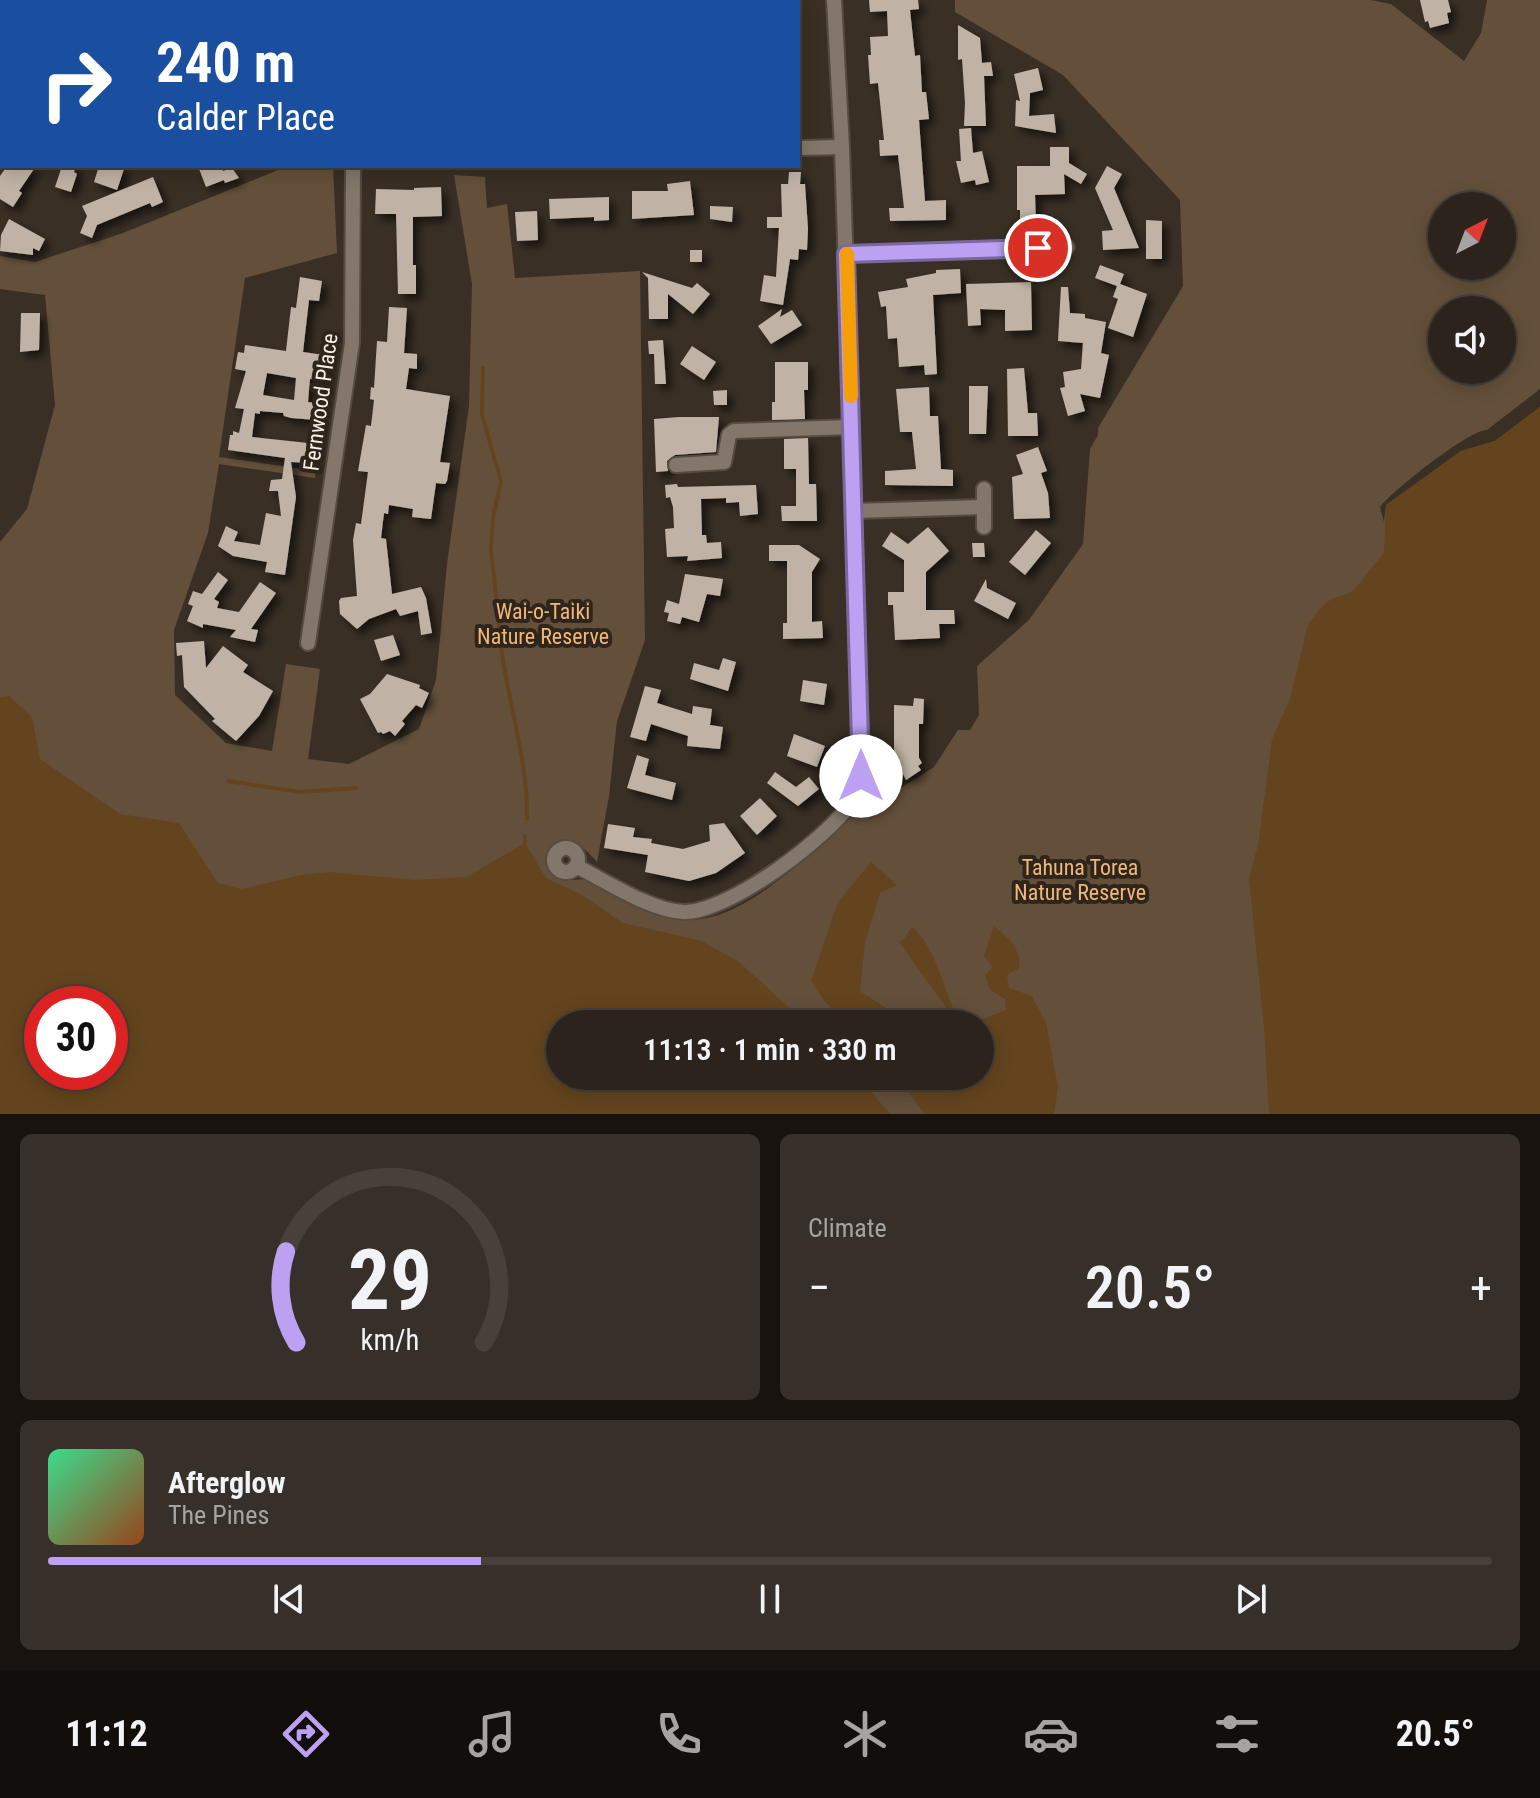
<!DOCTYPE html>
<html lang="en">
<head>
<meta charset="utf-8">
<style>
  body { margin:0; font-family:"Roboto Condensed",sans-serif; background:#372f29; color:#f1f3f6; height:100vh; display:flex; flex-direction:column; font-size:30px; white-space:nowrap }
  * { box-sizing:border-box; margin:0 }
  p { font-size:26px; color:#a6a4a3 }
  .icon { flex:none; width:44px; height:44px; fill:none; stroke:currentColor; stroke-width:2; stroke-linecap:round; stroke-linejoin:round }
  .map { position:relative; height:1114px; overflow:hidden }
  .side { display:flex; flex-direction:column; gap:20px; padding:20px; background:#18130f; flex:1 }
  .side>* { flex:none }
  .guide { position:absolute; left:0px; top:0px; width:800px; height:168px; box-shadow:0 4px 20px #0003,0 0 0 2px #47403b; background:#1a4fa0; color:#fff; overflow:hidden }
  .needle { width:52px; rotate:42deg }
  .tools { position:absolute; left:1428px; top:192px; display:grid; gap:16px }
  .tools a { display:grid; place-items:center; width:88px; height:88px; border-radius:50%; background:#2b231c; box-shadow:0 4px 20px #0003,0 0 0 2px #47403b; font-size:40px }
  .speed { position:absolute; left:24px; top:986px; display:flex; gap:16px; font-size:40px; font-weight:700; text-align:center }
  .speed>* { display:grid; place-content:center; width:104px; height:104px; border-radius:50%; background:#2b231c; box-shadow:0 4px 20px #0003,0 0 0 2px #47403b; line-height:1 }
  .speed .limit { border:12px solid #d22; background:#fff; color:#111 }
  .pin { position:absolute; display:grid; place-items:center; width:68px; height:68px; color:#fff; margin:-34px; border:4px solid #fff; border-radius:50%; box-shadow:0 2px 8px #0007 }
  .me { position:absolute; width:88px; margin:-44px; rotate:0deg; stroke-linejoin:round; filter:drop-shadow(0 0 6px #0008) }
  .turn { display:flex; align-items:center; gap:28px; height:168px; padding:0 24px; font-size:36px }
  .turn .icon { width:104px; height:104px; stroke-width:2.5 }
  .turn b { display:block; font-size:56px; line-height:68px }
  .big { font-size:60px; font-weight:600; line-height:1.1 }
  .side .tile { flex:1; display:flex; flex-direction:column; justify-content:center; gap:12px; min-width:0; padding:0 28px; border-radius:12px; background:#372f29 }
  .side .dial { align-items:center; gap:0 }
  .dial svg { height:208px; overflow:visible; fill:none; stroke:#47403b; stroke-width:7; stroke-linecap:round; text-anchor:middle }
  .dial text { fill:#f1f3f6; stroke:none }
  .song { display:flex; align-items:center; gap:24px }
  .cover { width:96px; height:96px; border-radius:12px; background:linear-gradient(135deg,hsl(150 70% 55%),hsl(20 70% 35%)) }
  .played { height:8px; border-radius:4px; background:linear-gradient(90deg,#bca0f2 30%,#47403b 30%) }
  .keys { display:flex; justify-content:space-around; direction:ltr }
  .heat { display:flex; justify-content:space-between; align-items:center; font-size:44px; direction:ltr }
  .side .tiles { flex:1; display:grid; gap:20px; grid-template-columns:1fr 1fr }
  .tile:last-child { grid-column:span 2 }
  .trip { position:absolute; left:546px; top:1010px; width:448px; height:80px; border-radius:40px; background:#2b231c; box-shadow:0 4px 20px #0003,0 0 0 2px #47403b; font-weight:600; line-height:80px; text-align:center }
  .tabs { display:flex; height:128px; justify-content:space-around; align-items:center; background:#110e0b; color:#a6a4a3 }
  .tabs .icon { width:56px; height:56px }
  .tabs .active { color:#bca0f2 }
  .tabs b { font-size:36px; color:#f1f3f6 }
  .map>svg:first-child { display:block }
  .green { fill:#64503a; fill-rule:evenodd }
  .water { fill:#63441e; fill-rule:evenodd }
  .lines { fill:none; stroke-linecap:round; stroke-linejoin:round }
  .stream { stroke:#63441e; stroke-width:4 }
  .building { fill:#c0b3a6; fill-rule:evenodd; filter:url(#shadow) }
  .minor-casing { stroke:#544b42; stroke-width:18 }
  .minor { stroke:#83776b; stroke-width:14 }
  .route-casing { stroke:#7a689d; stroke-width:20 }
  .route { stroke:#bca0f2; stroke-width:14 }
  .slow { stroke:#f59e0b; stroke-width:14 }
  .labels { text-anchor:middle; stroke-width:8; stroke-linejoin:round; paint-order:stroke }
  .street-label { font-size:22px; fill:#f8f1ea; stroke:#2f251b }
  .park-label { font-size:22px; fill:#edb87c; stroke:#2f251b }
</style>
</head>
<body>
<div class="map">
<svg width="1540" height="1114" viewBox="0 0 1540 1114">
  <defs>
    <filter id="shadow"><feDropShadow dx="5.5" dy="5.5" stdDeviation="4" flood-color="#0009"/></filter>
  </defs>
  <rect width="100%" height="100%" fill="#392f25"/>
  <!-- green -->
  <path class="green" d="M955 0H1370L1391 4 1464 61 1481 33 1487 0H1540V389L1487 430C1470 429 1392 491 1380 507L1384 522 1386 505 1461 451 1495 441 1540 407V1114H0V542L27 509 55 405 45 295 0 289V256L35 262 123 233 288 166H333L337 253 245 278 219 457 316 471 315 478 219 464 208 533 174 630 175 695 226 743 272 751 286 664 320 669 308 759 349 764 419 729 436 680 447 564 469 406 472 284 454 175 485 177 487 208 507 204 515 278 640 271 645 640 617 721 609 796 597 862C561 816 529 859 555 876 567 884 578 876 590 882 622 895 649 919 685 920 737 922 788 873 825 841 836 830 850 820 860 807 866 799 871 790 876 782L887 783 899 789 934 767 958 730H970L979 715 977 666 1029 620 1083 544 1090 449 1098 435V428L1183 286 1180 200 1063 75 955 12ZM1442 206H1502V266H1442ZM1442 310H1502V370H1442ZM42 1004H110V1072H42ZM560 1024H980V1076H560Z"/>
  <!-- water -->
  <g class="water">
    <polygon points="1540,407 1540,1114 1269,1114 1264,1028 1249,878 1258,845 1272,739 1290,699 1308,624 1326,602 1353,591 1384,553 1386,505 1461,451 1495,441"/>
    <path d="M9 696 32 717 40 759 120 814 179 823 218 883 241 889 301 875 329 872 415 880 466 877 525 843 546 878 582 895 623 923 702 941 739 962 807 1024H560V1076H857L890 1114H0V697ZM42 1004H110V1072H42Z"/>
    <polygon points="871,862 897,885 880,893 865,943 860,991 895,1014 920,1020 922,1024 850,1024 824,1001 811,981 838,902"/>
    <path d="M994 926C1008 938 1021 947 1019 968L1007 975 1009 988 1032 996 1046 1023 1058 1087 1054 1114H925L895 1076H940L957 1081 960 1076H980V1056L985 1051 980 1047V1024H958L899 942 904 939 912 927C931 941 944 985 953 1008L983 1019 1006 1010 1005 999 990 990 985 975 993 967 984 956Z"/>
  </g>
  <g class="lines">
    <!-- stream -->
    <g class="stream">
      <polyline points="483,368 482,415 501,481 493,518 491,550 498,613"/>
      <path d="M499 621C502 688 528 752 527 818"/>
      <polyline points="228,781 301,792 356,788"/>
      <polyline points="525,843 525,836"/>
    </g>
  </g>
  <!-- building -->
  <g class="building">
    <polygon points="869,0 918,0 919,9 910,10 915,56 920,55 922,92 926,92 929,119 919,120 925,201 946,200 946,220 890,221 889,208 904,208 898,155 880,156 879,140 884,140 878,83 870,84 868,55 871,55 870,37 888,36 887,11 870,12"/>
    <polygon points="1420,0 1448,0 1451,12 1447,13 1449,23 1430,28 1428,21 1425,22"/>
    <polygon points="958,25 980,38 982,63 991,62 993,76 984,76 986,126 964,126 965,103 962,59 958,60"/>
    <polygon points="1038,68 1043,90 1030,93 1029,116 1054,114 1056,133 1015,126 1016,100 1020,101 1014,74"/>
    <polygon points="971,128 973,153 982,151 989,182 976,185 975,180 961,183 956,161 961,161 959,129"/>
    <polygon points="1050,147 1069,147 1069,163 1087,174 1081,184 1064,174 1065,194 1035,195 1036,223 1020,223 1020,210 1017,210 1017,166 1050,166"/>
    <polygon points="7,166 36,166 19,191 22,193 13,207 0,199 0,176"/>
    <polygon points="62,166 76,166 74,172 77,174 71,192 55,187"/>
    <polygon points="99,166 125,166 117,190 94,182"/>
    <polygon points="198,166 221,166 223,171 232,168 239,178 225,183 224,180 206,187"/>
    <polygon points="1107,166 1122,174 1114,188 1139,248 1103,250 1102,231 1113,230 1095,188"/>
    <polygon points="789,172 801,172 800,184 805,184 808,229 807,250 799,249 798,260 790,259 783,305 760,301 764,275 776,277 779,228 767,228 767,217 782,217 781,184 788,184"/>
    <polygon points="153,177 163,202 152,207 150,203 97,225 92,238 80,233 87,216 82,206"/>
    <polygon points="690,181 694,215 632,219 632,191 668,191 667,184"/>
    <polygon points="441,187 442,216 413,217 413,265 416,265 416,294 398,294 396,214 375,214 376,189 414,190 414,188"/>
    <polygon points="609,197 609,220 594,221 594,217 550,219 549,199"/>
    <polygon points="710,206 733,207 732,222 710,219"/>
    <polygon points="537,211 538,240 517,241 515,212"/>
    <polygon points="9,219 45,239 39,251 33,248 33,255 0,251 1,235"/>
    <polygon points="1146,220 1162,221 1162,259 1146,259"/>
    <rect x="690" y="250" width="12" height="12"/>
    <polygon points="1100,265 1124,274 1120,284 1147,294 1133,337 1108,328 1118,299 1113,297 1117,286 1095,278"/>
    <polygon points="960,269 961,293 933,295 937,374 925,375 924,365 899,367 897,338 888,339 886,306 881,307 878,292 908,287 906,279 936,273 936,270"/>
    <polygon points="642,272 692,288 697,283 710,294 693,314 668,294 668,319 649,319 648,278"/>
    <path d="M300 277 322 281 319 301 309 300 303 352 324 355 322 363 327 364 324 381 310 379 308 402 315 403 314 408H317L316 420 291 418 284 416 283 413 260 411V414L255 413 252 437 308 443 307 449 313 450 311 463 291 462 296 497 285 575 265 572 267 562 233 556 218 546 226 526 238 532 234 541 260 545 266 513 281 516 278 491H269L271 480 282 479 285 458 228 450 230 435H233V431L239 433 244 409 235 408 246 371 235 369 238 352 244 353 245 345 286 351 291 307 296 308ZM267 373 296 378 294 400 263 395Z"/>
    <polygon points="1031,282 1032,330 1005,331 1005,310 980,309 981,325 968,326 966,284"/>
    <polygon points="1061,287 1068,287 1070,313 1085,314 1085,318 1106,322 1101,353 1109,355 1100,398 1080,394 1085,411 1068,416 1060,388 1065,387 1063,372 1081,369 1083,343 1058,341"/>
    <polygon points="389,307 407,308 404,353 417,354 417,369 409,368 406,389 450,396 440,462 450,463 447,481 445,484 436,483 431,519 412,517 413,509 389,505 388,514 384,513 381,538 386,539 392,594 421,587 426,598 432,633 421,635 418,611 400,616 396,609 369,619 357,629 340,614 339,601 341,598 357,596 353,540 356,523 361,524 368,472 358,471 366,425 371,426 374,400 370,399 371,387 374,388 377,341 387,342"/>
    <polygon points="782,309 780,317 792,310 802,325 771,344 758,326"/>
    <polygon points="21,313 40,313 39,350 20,352"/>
    <polygon points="663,340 666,384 655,384 654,354 649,354 648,341"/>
    <polygon points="692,346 716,362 704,380 680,364"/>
    <polygon points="775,362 808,362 808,390 804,390 805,419 772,420 772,402 775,402"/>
    <polygon points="1024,368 1028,413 1037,413 1038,436 1008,436 1007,369"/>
    <polygon points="969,386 988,386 986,434 969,434"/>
    <polygon points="929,387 930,416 938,416 941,469 953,470 953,486 885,485 885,471 916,469 912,432 900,432 896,389"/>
    <polygon points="727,390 727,405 714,405 713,391"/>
    <polygon points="679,417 719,417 716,452 675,455 667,461 668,471 656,472 654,419"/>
    <polygon points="808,438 809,484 816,484 817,521 782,521 781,506 796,506 796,469 784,469 784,439"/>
    <polygon points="1038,447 1047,471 1041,473 1048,493 1050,518 1014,519 1012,477 1023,474 1016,455"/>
    <polygon points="677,484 678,487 756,485 758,514 740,516 739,502 726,503 726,498 701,499 702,535 706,535 707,543 721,542 722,558 687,561 688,556 667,557 665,529 674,528 673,507 670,497 666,498 665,485"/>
    <polygon points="928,527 949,551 926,572 926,610 954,610 955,624 939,624 940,638 895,640 893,605 888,605 888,592 904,592 904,560 882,546 891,532 908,544"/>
    <polygon points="1036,530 1051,543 1025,575 1009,562"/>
    <polygon points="972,543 984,543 985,557 973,557"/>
    <polygon points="769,545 799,545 820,559 812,572 812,622 822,621 823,638 783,639 783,623 787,623 787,561 769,561"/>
    <polygon points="218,572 228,580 214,599 219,602 217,608 239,612 260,582 276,593 251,629 258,630 255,642 230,637 236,630 203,624 203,628 187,621 193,606 188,604 193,591 202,594"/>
    <polygon points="685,574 723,579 720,596 707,594 699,622 682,617 680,624 667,621 669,613 664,612 667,600 679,604"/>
    <polygon points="986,579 987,588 1016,603 1008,619 974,601"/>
    <polygon points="393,635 400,655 381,661 374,640"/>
    <polygon points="204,641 206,668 223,646 248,665 243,672 273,691 259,716 236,741 212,721 215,719 184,687 182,655 177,656 176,643"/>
    <polygon points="723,658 736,662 728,691 690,679 694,663 719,670"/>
    <polygon points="387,674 420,685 419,688 429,693 422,708 416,705 402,721 405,724 395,736 390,731 383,734 381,732 378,733 360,699 370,694"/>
    <polygon points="803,680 827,684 824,705 800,701"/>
    <polygon points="645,686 661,690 657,703 692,714 693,706 712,709 710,725 723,727 720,749 687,746 688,736 651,724 646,741 630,737"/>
    <polygon points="914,698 924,699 923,724 919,724 919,758 922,763 918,766 921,770 906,780 903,774 894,780 894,705 913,706"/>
    <polygon points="794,734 825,746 817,767 787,756"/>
    <polygon points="637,755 649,759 645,775 676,783 672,800 627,788"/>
    <polygon points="775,772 796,787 809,777 819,789 798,806 767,783"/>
    <polygon points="760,798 777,816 757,835 740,816"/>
    <polygon points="724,823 745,853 716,873 689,881 645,872 648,855 604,848 608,824 635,828 633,837 652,839 651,843 683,849 710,841 709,825"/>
  </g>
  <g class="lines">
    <!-- minor casing -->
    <g class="minor-casing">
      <g id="minor">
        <polyline points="497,0 497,2"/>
        <polyline points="232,2 233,0"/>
        <polyline points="798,148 842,147"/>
        <polyline points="846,254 1067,247"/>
        <polyline points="676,465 724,462 729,435 734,431 852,427"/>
        <polyline points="984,489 984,527"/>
        <polyline points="855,511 983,507"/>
        <polyline points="308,643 352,343 353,166"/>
        <circle cx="566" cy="860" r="12"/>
        <path d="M576 866C606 881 651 911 684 912 728 913 832 836 854 798 859 789 860 779 862 769L842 147 834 0"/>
      </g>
    </g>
    <!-- minor -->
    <use href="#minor" class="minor"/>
  </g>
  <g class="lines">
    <!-- route casing -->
    <g class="route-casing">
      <polyline id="route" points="861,776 846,254 1038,248"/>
    </g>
    <!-- route -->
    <use href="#route" class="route"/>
    <!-- slow -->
    <polyline class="slow" points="847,254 851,396"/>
  </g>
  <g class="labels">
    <!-- street labels -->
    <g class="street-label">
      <text transform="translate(320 402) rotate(-82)" y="8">Fernwood Place</text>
    </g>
    <!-- park labels -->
    <g class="park-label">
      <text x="543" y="619">Wai-o-Taiki<tspan x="543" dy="25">Nature Reserve</tspan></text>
      <text x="1080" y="875">Tahuna Torea<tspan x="1080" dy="25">Nature Reserve</tspan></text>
    </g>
  </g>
</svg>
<div class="tools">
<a><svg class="needle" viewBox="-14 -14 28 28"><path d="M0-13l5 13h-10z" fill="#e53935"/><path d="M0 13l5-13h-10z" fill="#a6a4a3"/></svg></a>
<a><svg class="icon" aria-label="sound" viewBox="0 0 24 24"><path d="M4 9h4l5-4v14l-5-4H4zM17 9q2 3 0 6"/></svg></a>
</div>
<div class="speed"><div class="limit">30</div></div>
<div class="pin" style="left:1038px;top:248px;background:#d93025"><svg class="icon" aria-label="arrive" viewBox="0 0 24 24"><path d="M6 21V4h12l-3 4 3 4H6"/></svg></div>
<svg class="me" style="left:861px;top:776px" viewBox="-20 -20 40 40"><circle r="19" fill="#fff"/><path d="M0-13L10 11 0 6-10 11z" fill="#bca0f2"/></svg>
<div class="trip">11:13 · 1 min · 330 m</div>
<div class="guide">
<div class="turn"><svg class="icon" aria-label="right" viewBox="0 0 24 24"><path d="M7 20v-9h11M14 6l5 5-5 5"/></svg><div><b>240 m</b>Calder Place</div></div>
</div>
</div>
<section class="side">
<div class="tiles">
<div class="tile dial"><svg viewBox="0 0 100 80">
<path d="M14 69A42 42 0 1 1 86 69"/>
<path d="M14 69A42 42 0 0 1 10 34" stroke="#bca0f2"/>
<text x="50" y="56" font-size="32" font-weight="700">29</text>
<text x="50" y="72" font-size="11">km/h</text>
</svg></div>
<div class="tile"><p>Climate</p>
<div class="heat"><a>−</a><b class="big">20.5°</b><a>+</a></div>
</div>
<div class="tile">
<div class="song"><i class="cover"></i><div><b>Afterglow</b><p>The Pines</p></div></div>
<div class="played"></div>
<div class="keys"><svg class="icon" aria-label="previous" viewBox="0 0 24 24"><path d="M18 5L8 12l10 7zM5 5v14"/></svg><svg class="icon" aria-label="pause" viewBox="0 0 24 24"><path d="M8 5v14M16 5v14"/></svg><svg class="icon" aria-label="next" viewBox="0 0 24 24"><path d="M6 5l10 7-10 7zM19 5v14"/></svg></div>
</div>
</div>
</section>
<nav class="tabs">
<b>11:12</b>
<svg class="icon active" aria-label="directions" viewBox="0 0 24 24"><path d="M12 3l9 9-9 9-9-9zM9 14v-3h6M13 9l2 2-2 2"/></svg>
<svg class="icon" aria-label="music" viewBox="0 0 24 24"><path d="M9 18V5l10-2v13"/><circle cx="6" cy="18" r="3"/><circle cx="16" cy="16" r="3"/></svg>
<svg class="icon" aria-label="phone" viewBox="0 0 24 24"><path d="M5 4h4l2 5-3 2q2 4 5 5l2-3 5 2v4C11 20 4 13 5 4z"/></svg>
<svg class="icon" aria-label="climate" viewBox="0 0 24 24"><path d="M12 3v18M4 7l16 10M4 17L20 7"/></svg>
<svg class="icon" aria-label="car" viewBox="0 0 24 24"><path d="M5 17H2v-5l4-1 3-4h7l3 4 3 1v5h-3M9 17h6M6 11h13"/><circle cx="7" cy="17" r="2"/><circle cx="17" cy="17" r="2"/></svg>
<svg class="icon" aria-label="filters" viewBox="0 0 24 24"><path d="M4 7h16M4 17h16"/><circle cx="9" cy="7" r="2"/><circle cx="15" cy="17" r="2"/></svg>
<b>20.5°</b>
</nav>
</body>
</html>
